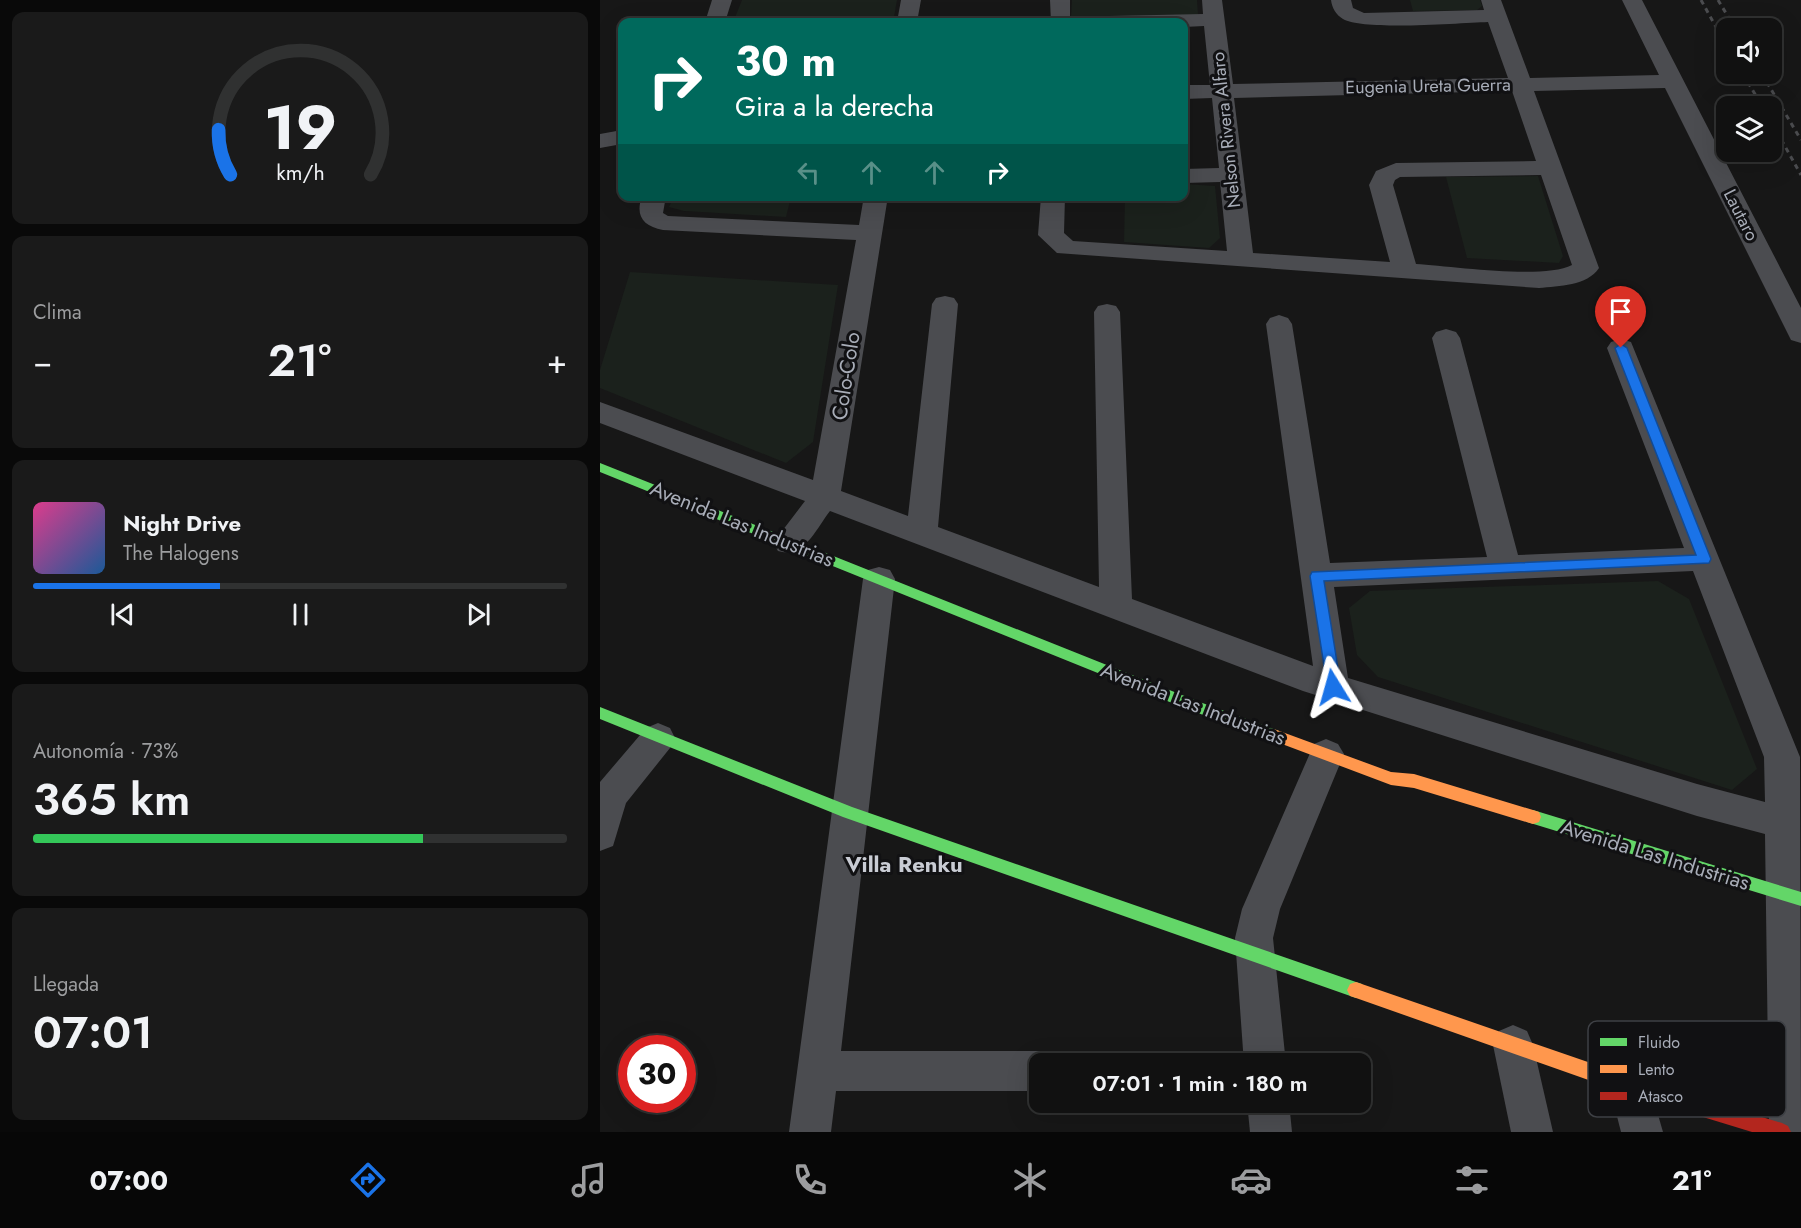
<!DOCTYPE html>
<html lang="es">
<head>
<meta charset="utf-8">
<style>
  body { margin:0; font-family:Jost,sans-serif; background:#1a1a1a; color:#f1f3f6; height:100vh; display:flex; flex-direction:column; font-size:22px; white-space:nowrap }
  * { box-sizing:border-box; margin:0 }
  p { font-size:20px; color:#9c9d9f }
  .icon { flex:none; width:33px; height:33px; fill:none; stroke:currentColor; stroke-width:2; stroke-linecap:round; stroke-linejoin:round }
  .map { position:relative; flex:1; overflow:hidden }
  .sheet { display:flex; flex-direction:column; gap:12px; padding:12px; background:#090909; width:600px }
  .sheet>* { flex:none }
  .guide { position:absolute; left:18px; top:18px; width:570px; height:183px; border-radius:12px; box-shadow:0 6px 24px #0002,0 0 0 2px #303131; background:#00695c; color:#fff; overflow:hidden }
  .fabs { position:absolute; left:1116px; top:18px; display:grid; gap:12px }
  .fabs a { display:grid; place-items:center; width:66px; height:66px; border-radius:12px; background:#111; box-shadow:0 6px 24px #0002,0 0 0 2px #303131; font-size:30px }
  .speed { position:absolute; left:18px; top:1035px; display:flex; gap:12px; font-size:30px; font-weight:700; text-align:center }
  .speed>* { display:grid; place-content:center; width:78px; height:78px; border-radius:50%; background:#111; box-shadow:0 6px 24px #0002,0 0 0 2px #303131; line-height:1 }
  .speed .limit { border:9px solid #d22; background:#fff; color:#111 }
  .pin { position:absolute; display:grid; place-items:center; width:51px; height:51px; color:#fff; margin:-62px -26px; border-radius:50% 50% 50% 0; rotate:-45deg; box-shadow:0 0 6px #0007 }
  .pin .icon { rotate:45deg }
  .me { position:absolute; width:66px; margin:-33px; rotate:352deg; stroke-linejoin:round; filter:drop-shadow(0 0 4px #0008) }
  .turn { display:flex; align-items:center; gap:21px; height:126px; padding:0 18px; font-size:27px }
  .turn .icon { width:78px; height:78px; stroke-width:2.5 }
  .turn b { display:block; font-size:42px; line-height:51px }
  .lanes { display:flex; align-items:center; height:57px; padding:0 18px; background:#0003; justify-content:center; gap:30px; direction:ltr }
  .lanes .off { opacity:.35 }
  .big { font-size:45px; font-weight:600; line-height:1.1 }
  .sheet .widget { flex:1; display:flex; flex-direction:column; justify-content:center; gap:9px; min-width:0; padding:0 21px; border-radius:12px; background:#1a1a1a }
  .sheet .dial { align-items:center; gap:0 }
  .dial svg { height:156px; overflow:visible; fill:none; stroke:#303131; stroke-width:7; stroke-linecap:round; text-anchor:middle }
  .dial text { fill:#f1f3f6; stroke:none }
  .song { display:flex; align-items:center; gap:18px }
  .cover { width:72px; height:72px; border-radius:9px; background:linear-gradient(135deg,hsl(330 70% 55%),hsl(210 70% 35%)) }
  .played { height:6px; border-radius:3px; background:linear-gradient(90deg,#1a73e8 35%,#303131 35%) }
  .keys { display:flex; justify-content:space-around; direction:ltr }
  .heat { display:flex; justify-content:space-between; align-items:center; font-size:33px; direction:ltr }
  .charge { height:9px; border-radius:4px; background:linear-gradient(90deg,#34c759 73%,#303131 0) }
  .trip { position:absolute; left:429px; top:1053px; width:342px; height:60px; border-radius:12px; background:#111; box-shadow:0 6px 24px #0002,0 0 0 2px #303131; font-weight:600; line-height:60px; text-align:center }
  .tabs { display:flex; height:96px; justify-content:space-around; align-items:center; background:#070707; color:#9c9d9f }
  .tabs .icon { width:42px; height:42px }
  .tabs .on { color:#1a73e8 }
  .tabs b { font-size:27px; color:#f1f3f6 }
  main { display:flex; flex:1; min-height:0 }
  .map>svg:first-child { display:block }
  .green { fill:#1b211c }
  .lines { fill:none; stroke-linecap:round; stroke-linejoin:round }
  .street { fill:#4b4c50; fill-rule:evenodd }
  .fast { fill:#63d668; fill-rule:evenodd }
  .slow { fill:#ff974d; fill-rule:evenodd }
  .jam { fill:#b3261e; fill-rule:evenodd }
  .rail { stroke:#4b4c4f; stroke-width:3; stroke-dasharray:5 4.5; stroke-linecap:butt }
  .route { fill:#1a73e8; stroke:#114b97; stroke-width:1.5 }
  .labels { text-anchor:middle; stroke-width:6; stroke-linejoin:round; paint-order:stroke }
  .far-street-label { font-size:18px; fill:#a8adb8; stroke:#111113 }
  .street-label { font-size:21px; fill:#a8adb8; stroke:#111113 }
  .neighbourhood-label { font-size:22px; font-weight:bold; fill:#c9ccd4; stroke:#111113 }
  .key { fill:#111113; stroke:#3e4045; stroke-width:1.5 }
  .key-label { font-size:16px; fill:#a8adb8 }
</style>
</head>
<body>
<main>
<section class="sheet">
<div class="widget dial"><svg viewBox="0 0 100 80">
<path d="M14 69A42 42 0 1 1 86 69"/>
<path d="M14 69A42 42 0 0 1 8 46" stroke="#1a73e8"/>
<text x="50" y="56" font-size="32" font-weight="700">19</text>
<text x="50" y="72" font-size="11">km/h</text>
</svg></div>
<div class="widget"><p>Clima</p>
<div class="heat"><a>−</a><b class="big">21°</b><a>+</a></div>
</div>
<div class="widget">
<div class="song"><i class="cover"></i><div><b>Night Drive</b><p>The Halogens</p></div></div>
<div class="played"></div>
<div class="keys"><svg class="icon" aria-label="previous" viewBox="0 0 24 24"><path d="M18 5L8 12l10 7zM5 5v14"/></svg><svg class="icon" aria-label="pause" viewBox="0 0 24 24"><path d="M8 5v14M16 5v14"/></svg><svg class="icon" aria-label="next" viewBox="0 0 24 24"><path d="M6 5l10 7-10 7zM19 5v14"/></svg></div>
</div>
<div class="widget"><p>Autonomía · 73%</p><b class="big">365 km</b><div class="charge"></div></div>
<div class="widget"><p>Llegada</p><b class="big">07:01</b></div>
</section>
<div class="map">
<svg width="1201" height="1132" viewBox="0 0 1201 1132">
  <rect width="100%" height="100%" fill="#171717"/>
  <!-- green -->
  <g class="green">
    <polygon points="142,0 297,0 294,17 134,20"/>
    <polygon points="472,0 597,0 598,15 471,17"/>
    <polygon points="810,0 880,0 882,6 877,10 813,11"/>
    <polygon points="938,176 963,256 959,263 867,258 846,177"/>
    <polygon points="584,184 615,186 620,238 609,248 524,242 525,197 584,196"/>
    <polygon points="74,196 191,196 191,197 186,217 84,211 69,207"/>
    <polygon points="30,272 238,285 213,442 186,463 0,388 0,370"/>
    <polygon points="1058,581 1089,599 1157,769 1132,790 778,677 757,655 749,608 770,591"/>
  </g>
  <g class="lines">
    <!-- street -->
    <g class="street">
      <polygon points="112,0 132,0 125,22 105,22"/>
      <polygon points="301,0 321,0 317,22 297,22"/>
      <polygon points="450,0 470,0 470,17 475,22 451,22"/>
      <path d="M602 0H622L633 84 908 78 888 22C859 23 765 31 743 19 736 15 732 8 731 0H751L753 8 764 13 884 10 881 0H901L930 78 1059 75 1022 0H1042L1201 308V343L1191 340 1065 88 934 91 999 268C987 286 959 286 939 288L457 253 438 235 441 196H465L464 233 473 241 627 251 620 182 584 183V169L619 168 612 98 584 99V85H610L604 26 584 27V22H499L502 18 509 16 603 14ZM912 91 936 161 796 163 776 171 769 185 790 262 653 253 634 98ZM941 175 972 265C943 280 852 266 816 264L793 185 795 180 800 177Z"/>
      <polygon points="22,130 22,144 0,148 0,134"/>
      <path d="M42 196H66L63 213 68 216 259 225 264 196H288L241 491 308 516 332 304 336 298 345 296 354 298 358 304 338 527 499 587 494 312 498 306 507 304 516 306 520 312 532 599 713 666 666 324 670 318 679 315 688 318 692 324 730 563 887 557 832 338 836 332 846 329 856 332 860 338 918 555 1084 548 1007 348 1011 342 1021 339 1031 342 1200 757 1201 1132H1169L1165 834 1097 816 703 691 230 511C216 529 204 559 178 551L173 543 205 501 0 423V402L213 480 256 240 63 230C43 226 35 216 42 196ZM1093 571 1164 757 1165 802 1097 784 748 678 734 587Z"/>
      <polygon points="279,567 290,570 295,579 241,1051 440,1051 455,1057 458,1064 440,1064 440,1091 236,1091 231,1132 189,1132 263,579 268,570"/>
      <polygon points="58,723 70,728 75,738 70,748 26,803 13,846 0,851 0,782 46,728"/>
      <polygon points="726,739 738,744 744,754 680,909 673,938 686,1064 644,1064 635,938 642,909 714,744"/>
      <polygon points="913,1025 927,1031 933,1045 953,1132 911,1132 893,1045 899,1031"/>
      <polygon points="1030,1064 1045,1070 1063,1132 1021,1132 1009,1085 1015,1070"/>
      <polygon points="647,1102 689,1102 692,1132 650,1132"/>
    </g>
    <!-- fast -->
    <g class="fast">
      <polygon points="0,463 597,701 679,731 681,735 679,739 674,741 587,709 0,472"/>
      <polygon points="0,707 252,807 756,982 762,984 765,990 762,996 756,998 243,817 0,719"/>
      <polygon points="933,810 1201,892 1201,906 927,822 925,817 927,812"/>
    </g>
    <!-- slow -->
    <g class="slow">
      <polygon points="674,729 791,772 814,774 933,810 939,812 941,817 939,822 933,824 814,788 791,785 669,739 667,735 669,731"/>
      <polygon points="756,982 1014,1071 1103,1099 1109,1102 1112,1108 1109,1114 1103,1117 1014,1089 756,998 750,996 747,990 750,984"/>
    </g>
    <!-- jam -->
    <polygon class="jam" points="1103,1099 1182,1123 1188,1126 1191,1132 1152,1132 1103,1117 1097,1114 1094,1108 1097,1102"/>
    <!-- rail -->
    <g class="rail">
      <polyline points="1101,0 1126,45"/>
      <polyline points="1118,0 1135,28"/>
      <polyline points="1143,74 1162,106"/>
      <polyline points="1162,74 1201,140"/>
      <polyline points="1172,123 1201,175"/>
    </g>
  </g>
  <!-- route -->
  <polygon class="route" points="1021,344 1027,348 1111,559 1109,563 724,581 741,687 738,691 728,691 710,576 712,572 1096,555 1015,348"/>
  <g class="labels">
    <!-- far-street labels -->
    <g class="far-street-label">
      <text transform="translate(828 86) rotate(-1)" y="6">Eugenia Ureta Guerra</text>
      <text transform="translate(626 130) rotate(-96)" y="6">Nelson Rivera Alfaro</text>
      <text transform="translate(1141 215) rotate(63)" y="6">Lautaro</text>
    </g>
    <!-- street labels -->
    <g class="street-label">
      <text transform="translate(246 376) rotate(-81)" y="7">Colo-Colo</text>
      <text transform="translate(142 524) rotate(22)" y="7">Avenida Las Industrias</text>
      <text transform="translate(593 704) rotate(21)" y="7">Avenida Las Industrias</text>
      <text transform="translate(1055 855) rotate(17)" y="7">Avenida Las Industrias</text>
    </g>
    <!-- neighbourhood labels -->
    <g class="neighbourhood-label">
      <text x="304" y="872">Villa Renku</text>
    </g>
  </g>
  <!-- legend -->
  <rect x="988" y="1021" width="198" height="96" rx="9" class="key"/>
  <rect x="1000" y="1038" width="27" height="8" fill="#63d668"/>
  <rect x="1000" y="1065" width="27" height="8" fill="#ff974d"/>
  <rect x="1000" y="1092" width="27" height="8" fill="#b3261e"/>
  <g class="key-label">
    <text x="1038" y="1048">Fluido</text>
    <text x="1038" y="1075">Lento</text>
    <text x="1038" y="1102">Atasco</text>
  </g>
</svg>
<div class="fabs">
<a><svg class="icon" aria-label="sound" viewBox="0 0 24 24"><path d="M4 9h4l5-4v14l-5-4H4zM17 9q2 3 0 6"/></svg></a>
<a><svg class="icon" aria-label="layers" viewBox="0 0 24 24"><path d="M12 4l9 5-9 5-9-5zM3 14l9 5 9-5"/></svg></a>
</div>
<div class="speed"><div class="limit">30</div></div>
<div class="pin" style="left:1021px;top:348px;background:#d93025"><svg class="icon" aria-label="arrive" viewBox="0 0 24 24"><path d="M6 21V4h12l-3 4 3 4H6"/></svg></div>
<svg class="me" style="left:733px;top:687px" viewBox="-20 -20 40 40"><path d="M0-17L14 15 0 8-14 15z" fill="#1a73e8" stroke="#fff" stroke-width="4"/></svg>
<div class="trip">07:01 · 1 min · 180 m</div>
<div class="guide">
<div class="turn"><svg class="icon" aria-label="right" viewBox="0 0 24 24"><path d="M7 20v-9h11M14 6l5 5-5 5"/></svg><div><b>30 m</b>Gira a la derecha</div></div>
<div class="lanes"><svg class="icon off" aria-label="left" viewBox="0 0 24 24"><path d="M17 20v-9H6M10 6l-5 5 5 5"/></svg><svg class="icon off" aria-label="ahead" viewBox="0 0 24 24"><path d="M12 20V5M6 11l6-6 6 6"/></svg><svg class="icon off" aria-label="ahead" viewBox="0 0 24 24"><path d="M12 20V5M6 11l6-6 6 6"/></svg><svg class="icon" aria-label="right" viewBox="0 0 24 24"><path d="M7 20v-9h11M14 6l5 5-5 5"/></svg></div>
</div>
</div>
</main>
<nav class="tabs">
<b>07:00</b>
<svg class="icon on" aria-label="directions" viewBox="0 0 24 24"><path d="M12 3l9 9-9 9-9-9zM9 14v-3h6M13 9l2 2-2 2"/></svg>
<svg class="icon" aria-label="music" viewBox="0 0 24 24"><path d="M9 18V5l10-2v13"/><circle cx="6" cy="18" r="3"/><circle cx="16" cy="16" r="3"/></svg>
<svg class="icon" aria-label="phone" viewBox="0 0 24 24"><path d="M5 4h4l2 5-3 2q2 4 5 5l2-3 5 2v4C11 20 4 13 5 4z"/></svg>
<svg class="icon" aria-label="climate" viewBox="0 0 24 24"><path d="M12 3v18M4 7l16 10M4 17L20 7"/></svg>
<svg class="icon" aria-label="car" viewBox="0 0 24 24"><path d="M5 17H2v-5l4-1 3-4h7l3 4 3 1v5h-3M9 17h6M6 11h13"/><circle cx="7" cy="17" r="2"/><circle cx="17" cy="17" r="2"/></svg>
<svg class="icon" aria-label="filters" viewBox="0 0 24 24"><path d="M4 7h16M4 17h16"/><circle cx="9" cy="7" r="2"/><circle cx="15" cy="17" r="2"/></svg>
<b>21°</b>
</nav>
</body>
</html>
